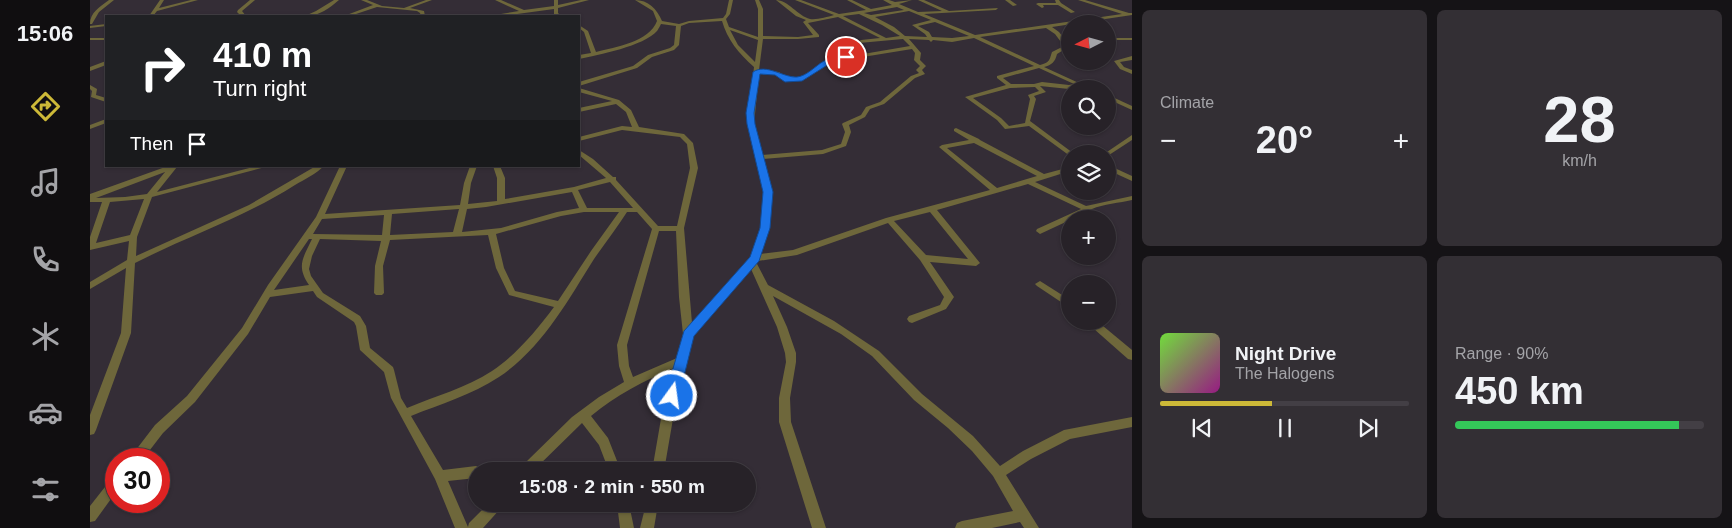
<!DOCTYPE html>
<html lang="en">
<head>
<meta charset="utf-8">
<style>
  body { margin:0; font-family:Helvetica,sans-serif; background:#332f34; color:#f1f3f6; height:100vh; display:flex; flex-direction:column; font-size:19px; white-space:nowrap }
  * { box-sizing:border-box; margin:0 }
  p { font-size:16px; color:#a4a4a8 }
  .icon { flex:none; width:28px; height:28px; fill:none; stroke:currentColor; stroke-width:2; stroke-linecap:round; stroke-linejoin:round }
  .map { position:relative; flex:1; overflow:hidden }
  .drawer { display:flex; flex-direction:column; gap:10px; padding:10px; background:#151316; width:600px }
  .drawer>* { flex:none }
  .top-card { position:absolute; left:15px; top:15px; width:475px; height:152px; border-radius:0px; box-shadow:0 1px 4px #0004,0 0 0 1px #433f45; background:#202124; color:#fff; overflow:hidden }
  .needle { width:32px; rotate:264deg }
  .controls { position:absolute; left:971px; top:15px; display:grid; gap:10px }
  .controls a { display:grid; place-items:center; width:55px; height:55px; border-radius:50%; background:#272228; box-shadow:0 1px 4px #0004,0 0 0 1px #433f45; font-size:25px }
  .speed { position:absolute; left:15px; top:448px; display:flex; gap:10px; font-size:25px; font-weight:700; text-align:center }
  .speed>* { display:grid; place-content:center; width:65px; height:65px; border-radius:50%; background:#272228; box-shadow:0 1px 4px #0004,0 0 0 1px #433f45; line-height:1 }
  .speed .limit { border:8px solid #d22; background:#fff; color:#111 }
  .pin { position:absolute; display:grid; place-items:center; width:42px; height:42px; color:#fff; margin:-21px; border:2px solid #fff; border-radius:50%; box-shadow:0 1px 5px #0007 }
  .me { position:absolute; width:55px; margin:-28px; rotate:14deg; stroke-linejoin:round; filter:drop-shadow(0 0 4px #0008) }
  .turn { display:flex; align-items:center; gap:18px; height:105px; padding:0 25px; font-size:22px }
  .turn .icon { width:65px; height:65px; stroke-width:2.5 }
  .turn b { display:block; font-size:35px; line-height:42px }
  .then { display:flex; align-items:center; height:48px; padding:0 25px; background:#0003; gap:10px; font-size:19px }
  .big { font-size:38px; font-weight:700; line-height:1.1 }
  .drawer .widget { flex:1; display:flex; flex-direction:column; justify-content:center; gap:8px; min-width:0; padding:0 18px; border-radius:8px; background:#332f34 }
  .drawer .dial { align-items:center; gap:0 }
  .dial b { font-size:65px; line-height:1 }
  .song { display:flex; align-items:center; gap:15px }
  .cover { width:60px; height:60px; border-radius:8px; background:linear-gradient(135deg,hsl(100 70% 55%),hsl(310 70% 35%)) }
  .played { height:5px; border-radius:2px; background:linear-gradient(90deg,#cdb938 45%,#433f45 45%) }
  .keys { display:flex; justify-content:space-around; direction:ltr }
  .heat { display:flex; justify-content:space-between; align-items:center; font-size:28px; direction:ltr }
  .charge { height:8px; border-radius:4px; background:linear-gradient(90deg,#34c759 90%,#433f45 0) }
  .drawer .tiles { flex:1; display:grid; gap:10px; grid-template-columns:repeat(2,1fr) }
  .trip { position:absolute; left:378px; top:462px; width:288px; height:50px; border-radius:25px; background:#272228; box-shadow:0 1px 4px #0004,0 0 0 1px #433f45; font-weight:700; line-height:50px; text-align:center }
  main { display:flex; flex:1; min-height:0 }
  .dock { display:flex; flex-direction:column; width:90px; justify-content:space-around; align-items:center; background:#100e10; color:#a4a4a8 }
  .dock .icon { width:35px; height:35px }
  .dock .selected { color:#cdb938 }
  .dock b { font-size:22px; color:#f1f3f6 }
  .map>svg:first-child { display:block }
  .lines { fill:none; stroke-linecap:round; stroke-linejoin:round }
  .street { fill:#6e673b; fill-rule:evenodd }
  .route { fill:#1a73e8; stroke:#114b97 }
</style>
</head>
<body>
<main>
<nav class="dock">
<b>15:06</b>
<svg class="icon selected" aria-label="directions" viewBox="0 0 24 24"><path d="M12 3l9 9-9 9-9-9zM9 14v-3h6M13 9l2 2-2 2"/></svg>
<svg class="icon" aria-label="music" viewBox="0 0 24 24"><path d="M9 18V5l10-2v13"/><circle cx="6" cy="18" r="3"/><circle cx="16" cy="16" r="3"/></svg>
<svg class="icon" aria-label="phone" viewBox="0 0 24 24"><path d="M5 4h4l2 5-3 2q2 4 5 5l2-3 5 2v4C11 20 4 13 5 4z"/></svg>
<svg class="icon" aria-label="climate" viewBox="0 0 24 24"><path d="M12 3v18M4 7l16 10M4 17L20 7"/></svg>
<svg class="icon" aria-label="car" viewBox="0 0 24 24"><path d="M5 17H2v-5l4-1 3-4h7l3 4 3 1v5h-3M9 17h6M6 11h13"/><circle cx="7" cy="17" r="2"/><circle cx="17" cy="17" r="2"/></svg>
<svg class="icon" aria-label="filters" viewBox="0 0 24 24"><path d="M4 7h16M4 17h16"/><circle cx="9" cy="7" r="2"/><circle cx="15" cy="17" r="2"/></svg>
</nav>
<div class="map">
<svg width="1042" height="528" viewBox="0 0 1042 528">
  <rect width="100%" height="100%" fill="#342d36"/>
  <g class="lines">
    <!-- street -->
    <g class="street">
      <path d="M19 0H24L9 12 2 24H0C0 12 10 7 19 0Z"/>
      <polygon points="70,0 74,0 69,8 101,0 108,0 67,11 63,16 59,16"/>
      <polygon points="160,0 165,0 152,11 156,16 151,16 147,12 148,10"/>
      <path d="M244 0H249C240 8 227 17 215 16L226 11Z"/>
      <polygon points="271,0 277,0 292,6 314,8 336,0 342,0 320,8 334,11 335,16 331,16 330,13 327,11 287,7 260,16 254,16 283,5"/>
      <polygon points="405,0 411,0 434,10 464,6 464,0 468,0 468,5 491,0 499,0 468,8 468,13 471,16 464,15 464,9 413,16 403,16 405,15 429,11"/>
      <path d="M545 0C558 0 567 9 572 21L589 24 599 21 633 18 636 14 639 0H643L640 14 636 19 639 27 668 37V9L665 0H669L673 9V36L708 37 723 35 713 22 716 20 706 16 686 0C698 0 708 16 720 19 727 20 737 17 744 15L705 0H711L749 14 776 10 757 0H762L781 9 802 5 793 0H799L805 2 822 0 809 4 828 12 852 11 828 0H834L859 11 908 8 906 10 834 14 885 35 1032 14 988 0H995L1039 13H1042V15L962 27 969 32 980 46 967 54C965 62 962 65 954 67L1002 89H994L989 87 979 89 950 86 956 92 944 96 946 99 940 121 983 153 984 154H980V156L939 126 915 129 907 120 875 97 916 85 907 78V76L944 66 884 38 862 42 843 40 841 42 839 40 819 39 831 53 830 60 836 66 832 70 835 74 825 78 794 104 780 109 775 117 759 125 761 132 756 146 733 154 673 159 682 192 679 228 670 254 703 250 796 218 900 190 849 147 852 145 879 140 864 131V129L866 128 889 139 890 140 954 174 980 167V171L945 182 996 206 1042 196V200C1030 203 1013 204 1002 209 994 212 989 218 980 219V220L950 234 946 231 947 229 991 209 938 184 847 210 890 263 886 266 840 262 864 297 856 309 822 323 819 322 817 319 819 316 850 305 854 297 830 260 798 223 707 255 668 261 666 262 678 285 744 321 789 351 832 394 883 436 910 466 933 451 974 430 1042 417V427L980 439 941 459 916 475 949 528H934L930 522 902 528H865L867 523 872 521 923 511 903 476 882 451 858 428 824 400 782 356 751 334 683 296 697 327 706 353V362L700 398 701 422 736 528H722L689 422V398L696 362 695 353 687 327 661 269 603 335 584 413 574 471H562L572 413 584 368C554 381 526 395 501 416L518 438 531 471H519L509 445 492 423 443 471H386V478L358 481 378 527 379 523 398 504H412L411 508 393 528H365L345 479 301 398 294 372 270 350 266 326 264 322 227 297 223 291 180 297 158 334 105 402 73 433 53 459H39L65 425 97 396 152 328 178 285 226 217 250 166H257L235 214 370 205 374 183 380 166H387L381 183 378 204 407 201V178L403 166H410L415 178V199L484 187 516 178 489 155V150L503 159 523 177H526V180L568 226H587L600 168 597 144 590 137 532 130 489 141V137L532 126 542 127 536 112 526 104 489 112V108L522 101 489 92V88L529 100 541 110 549 127 594 134 603 143 608 168 594 228 602 323 661 257 671 228 674 192 658 124 664 67C649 54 637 39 632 21L599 23 591 26 589 45 584 50 562 57 547 68 489 86V82L543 66 558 55 580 48 584 45 586 26 571 24C571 24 568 30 567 31 554 46 508 55 489 59V55L501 53 494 32 489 28V25L498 31 506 52C526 47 559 42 567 21L563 11ZM807 7 814 10 781 15 774 13ZM819 11 841 20 822 25 835 34 837 37 815 36 804 27 785 17ZM769 14 792 25 810 36 796 38 753 16ZM748 17 790 38 771 40 768 42 769 43 813 39 820 46 738 60 711 77H696L689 72 669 70 673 39H708L729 37V35L718 23ZM845 22 879 36 862 38 842 37 839 32 828 26ZM956 28 965 34 974 46 962 52C959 61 960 62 950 65L890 37ZM640 30 668 40 665 62 648 45ZM822 49 825 53 824 60 830 66 826 70 829 73 821 76 790 102 776 107 771 115 753 123 752 124 755 132 751 144 732 150 672 155 664 124 669 74 686 75 695 81H712L742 62ZM949 68 984 84 979 85 952 82 944 84H921L913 78ZM945 87 949 91 938 95 940 99 935 123 919 126 911 118 883 98 920 88ZM884 143 947 176 907 188 857 148ZM520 182 543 208H497L488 190ZM482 192 489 208 467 212 411 228 372 232 377 209 396 207ZM369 209 363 232 300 235 302 214ZM494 212H529L501 251 468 301 425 291 414 268 406 234 471 216ZM537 212H547L562 229 527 345 529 366 534 382 509 397 482 417 436 462 397 465 393 467 391 470 390 468 386 466 353 470 321 416C350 404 382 395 409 377 452 348 477 302 504 259 515 243 527 228 537 212ZM840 212 878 259 836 255 804 221ZM294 215 292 235 223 234 232 219ZM569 231H586L589 297 593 334 587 358 543 377 539 366 537 345ZM398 235 406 268 419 295 464 307C446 331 427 354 402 371 376 388 345 396 317 408L311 398 304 370 303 367 280 348 276 326 270 316 233 293 221 276 219 269 222 256 230 239 291 241 285 266 284 293 286 295H292L294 293 293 266 300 240ZM219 239H222C213 258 206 266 219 285L184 290Z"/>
      <polygon points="915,0 920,0 927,5 923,6"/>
      <polygon points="965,0 969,0 971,3 985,12 981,13 968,5 953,5 954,7 952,8 946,4 948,3 966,3"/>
      <polygon points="16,24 16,26 0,28 0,26"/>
      <rect x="0" y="38" width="16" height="2"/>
      <rect x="1018" y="38" width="24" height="2"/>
      <polygon points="1042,56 1042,60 1030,62 1034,67 1042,70 1042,74 1030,69 1024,61"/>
      <polygon points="16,61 16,65 0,71 0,67"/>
      <polygon points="0,85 7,89 6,95 16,98 16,102 1,97 2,91 0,89"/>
      <polygon points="1018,95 1042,106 1042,110 1018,99"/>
      <polygon points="16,119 16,123 0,129 0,125"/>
      <polygon points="1042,135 1042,140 1019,155 1014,154"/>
      <polygon points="1018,165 1042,176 1042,181 1018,170"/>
      <path d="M78 166 87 167 67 192 167 166H179L62 197 47 237 46 256 159 205 226 166H234C226 174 215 179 205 185 155 217 98 236 45 263L41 333 6 430 4 434 0 435V415L31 333 36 268 0 289V282L37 260 39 241 0 250V237L12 202H0V194ZM75 172 57 194 35 197 6 198ZM54 199 40 235 6 243 20 202Z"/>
      <polygon points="950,281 980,300 980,308 947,286 945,284"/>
      <polygon points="995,321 1007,321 1042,350 1042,360 1038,359"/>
      <polygon points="26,476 26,492 5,521 0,522 0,506 22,478"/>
      <polygon points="527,504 539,504 544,528 530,528"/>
      <polygon points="556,504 568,504 564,528 550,528"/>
    </g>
  </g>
  <!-- route -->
  <path class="route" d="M756 55H759V58L739 64 712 81 695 82 685 75 670 74 664 113 665 124 683 192 680 228 669 261 604 336 589 396 587 400 582 401 577 400 575 396 594 331 660 257 670 228 673 192 657 124 656 113 663 72C676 63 694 78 707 77 717 76 725 66 734 61 741 58 749 57 756 55Z"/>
</svg>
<div class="controls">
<a><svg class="needle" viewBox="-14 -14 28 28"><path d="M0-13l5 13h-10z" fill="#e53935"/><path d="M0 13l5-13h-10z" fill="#a4a4a8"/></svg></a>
<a><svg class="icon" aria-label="search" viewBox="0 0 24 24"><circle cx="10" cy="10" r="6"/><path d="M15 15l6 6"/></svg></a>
<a><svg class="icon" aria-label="layers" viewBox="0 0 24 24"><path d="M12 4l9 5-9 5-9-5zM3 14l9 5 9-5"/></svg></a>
<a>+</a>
<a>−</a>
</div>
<div class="speed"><div class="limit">30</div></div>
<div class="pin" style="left:756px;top:57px;background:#d93025"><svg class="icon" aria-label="arrive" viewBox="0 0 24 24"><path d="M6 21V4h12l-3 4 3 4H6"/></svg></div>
<svg class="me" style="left:582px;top:396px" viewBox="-20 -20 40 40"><circle r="17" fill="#1a73e8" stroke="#fff" stroke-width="3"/><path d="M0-11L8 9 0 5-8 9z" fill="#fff"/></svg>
<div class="trip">15:08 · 2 min · 550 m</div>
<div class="top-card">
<div class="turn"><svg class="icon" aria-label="right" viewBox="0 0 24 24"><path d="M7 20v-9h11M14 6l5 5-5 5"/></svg><div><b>410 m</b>Turn right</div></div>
<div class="then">Then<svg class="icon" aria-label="arrive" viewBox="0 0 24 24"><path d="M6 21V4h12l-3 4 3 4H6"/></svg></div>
</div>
</div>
<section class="drawer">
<div class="tiles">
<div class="widget"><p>Climate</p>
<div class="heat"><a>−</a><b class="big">20°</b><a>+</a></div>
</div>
<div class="widget dial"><b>28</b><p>km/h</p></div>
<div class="widget">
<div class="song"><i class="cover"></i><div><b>Night Drive</b><p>The Halogens</p></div></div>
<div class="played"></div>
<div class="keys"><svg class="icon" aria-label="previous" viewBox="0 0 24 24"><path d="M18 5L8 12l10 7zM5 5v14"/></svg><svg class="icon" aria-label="pause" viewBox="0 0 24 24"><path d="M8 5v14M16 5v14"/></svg><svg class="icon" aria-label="next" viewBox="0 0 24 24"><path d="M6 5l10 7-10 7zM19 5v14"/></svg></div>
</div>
<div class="widget"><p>Range · 90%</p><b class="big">450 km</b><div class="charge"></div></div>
</div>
</section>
</main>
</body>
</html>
